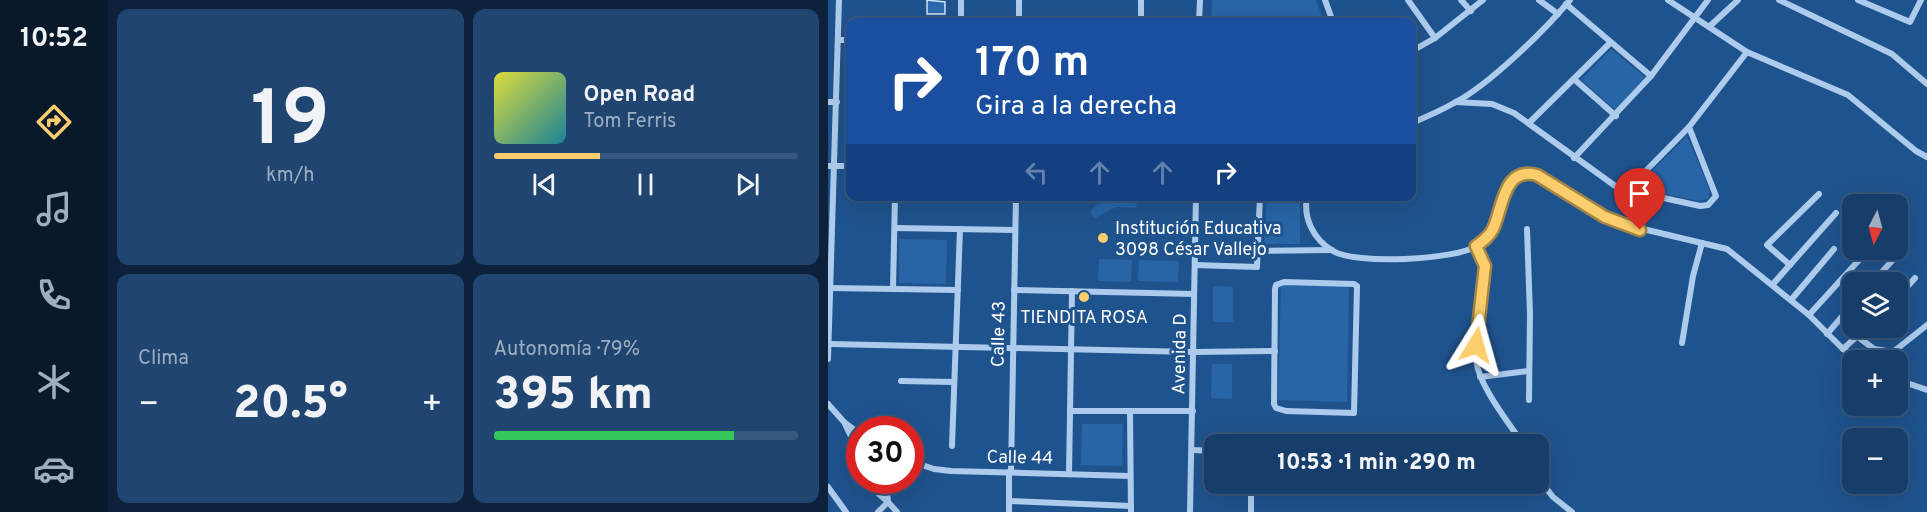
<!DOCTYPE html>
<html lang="es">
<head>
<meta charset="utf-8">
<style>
  body { margin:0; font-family:Overpass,sans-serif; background:#204570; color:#f1f3f6; height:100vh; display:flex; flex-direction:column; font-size:22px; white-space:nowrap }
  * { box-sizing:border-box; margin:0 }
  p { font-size:20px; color:#9eaec1 }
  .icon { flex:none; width:33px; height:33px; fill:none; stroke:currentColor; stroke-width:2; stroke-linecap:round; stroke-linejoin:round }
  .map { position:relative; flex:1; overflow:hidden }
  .sheet { display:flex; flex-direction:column; gap:9px; padding:9px; background:#0d223a; width:720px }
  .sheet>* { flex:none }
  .top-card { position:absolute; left:18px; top:18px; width:570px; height:183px; border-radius:12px; box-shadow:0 6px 24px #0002,0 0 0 2px #36577e; background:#1a4fa0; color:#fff; overflow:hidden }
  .needle { width:39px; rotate:186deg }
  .tools { position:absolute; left:1014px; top:194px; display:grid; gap:12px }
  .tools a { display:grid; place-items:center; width:66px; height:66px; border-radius:12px; background:#173e6a; box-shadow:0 6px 24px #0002,0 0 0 2px #36577e; font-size:30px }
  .speed { position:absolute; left:18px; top:416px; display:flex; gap:12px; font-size:30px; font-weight:700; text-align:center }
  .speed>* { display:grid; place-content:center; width:78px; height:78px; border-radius:50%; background:#173e6a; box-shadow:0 6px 24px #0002,0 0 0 2px #36577e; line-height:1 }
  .speed .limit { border:9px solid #d22; background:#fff; color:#111 }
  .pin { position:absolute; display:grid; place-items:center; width:51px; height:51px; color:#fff; margin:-62px -26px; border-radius:50% 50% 50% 0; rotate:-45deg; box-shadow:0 0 6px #0007 }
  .pin .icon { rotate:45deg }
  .me { position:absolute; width:66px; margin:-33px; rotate:8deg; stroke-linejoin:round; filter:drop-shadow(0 0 4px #0008) }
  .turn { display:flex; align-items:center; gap:21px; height:126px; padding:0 30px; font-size:27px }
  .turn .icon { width:78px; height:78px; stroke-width:2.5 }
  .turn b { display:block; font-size:42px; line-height:51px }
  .lanes { display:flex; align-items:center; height:57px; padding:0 30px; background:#0003; justify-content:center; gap:30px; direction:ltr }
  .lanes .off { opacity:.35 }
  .big { font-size:45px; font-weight:800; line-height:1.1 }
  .sheet .card { flex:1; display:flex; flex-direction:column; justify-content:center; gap:9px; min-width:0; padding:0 21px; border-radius:12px; background:#204570 }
  .sheet .dial { align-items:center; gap:0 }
  .dial b { font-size:78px; line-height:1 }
  .song { display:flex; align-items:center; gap:18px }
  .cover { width:72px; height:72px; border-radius:9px; background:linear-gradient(135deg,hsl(60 70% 55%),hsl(190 70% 35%)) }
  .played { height:6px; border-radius:3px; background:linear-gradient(90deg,#fbcd6c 35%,#36577e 35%) }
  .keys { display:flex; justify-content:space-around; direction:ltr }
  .heat { display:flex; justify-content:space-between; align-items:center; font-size:33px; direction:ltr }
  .charge { height:9px; border-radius:4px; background:linear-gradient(90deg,#34c759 79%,#36577e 0) }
  .sheet .tiles { flex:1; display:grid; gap:9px; grid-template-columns:repeat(2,1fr) }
  .trip { position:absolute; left:376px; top:434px; width:345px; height:60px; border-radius:12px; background:#173e6a; box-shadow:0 6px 24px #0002,0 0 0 2px #36577e; font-weight:800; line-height:60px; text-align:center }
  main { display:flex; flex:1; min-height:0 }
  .menu { display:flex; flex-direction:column; width:108px; justify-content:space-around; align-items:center; background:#09192a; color:#9eaec1 }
  .menu .icon { width:42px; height:42px }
  .menu .selected { color:#fbcd6c }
  .menu b { font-size:27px; color:#f1f3f6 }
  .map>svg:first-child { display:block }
  .green { fill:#2865a7 }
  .building { fill:#2e6aab; stroke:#d2e5f9; stroke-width:1.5 }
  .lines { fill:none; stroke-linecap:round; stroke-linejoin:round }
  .street { stroke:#adcced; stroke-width:6 }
  .route-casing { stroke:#a38546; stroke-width:15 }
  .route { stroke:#fbcd6c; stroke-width:10 }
  .poi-dot { fill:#fbcd6c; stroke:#1f538e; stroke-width:2 }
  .labels { text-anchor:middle; stroke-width:6; stroke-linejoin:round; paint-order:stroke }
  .poi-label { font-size:18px; fill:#fff; stroke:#1f538e; text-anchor:start }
  .street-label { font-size:18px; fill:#fff; stroke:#1f538e }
</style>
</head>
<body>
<main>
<nav class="menu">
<b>10:52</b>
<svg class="icon selected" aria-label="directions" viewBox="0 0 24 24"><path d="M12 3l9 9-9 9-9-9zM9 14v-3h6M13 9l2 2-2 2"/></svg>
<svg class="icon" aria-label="music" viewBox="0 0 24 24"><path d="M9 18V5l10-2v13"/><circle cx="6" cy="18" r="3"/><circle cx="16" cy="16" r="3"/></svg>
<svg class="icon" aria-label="phone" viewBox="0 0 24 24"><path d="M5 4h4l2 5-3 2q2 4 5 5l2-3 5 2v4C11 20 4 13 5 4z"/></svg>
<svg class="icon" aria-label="climate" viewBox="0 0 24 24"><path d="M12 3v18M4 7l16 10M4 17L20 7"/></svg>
<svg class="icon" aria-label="car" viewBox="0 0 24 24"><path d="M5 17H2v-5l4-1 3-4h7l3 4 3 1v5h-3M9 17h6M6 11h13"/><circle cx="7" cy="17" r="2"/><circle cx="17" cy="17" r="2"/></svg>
</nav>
<section class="sheet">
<div class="tiles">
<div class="card dial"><b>19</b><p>km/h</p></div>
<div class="card">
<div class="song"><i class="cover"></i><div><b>Open Road</b><p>Tom Ferris</p></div></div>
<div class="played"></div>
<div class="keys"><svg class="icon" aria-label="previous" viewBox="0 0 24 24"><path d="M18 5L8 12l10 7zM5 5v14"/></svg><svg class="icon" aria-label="pause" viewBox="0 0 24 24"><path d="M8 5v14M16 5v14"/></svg><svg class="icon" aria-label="next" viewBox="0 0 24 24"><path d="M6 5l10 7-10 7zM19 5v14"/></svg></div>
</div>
<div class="card"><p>Clima</p>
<div class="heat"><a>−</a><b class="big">20.5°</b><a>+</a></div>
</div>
<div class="card"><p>Autonomía · 79%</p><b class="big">395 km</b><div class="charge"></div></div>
</div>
</section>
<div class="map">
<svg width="1099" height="512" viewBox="0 0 1099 512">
  <rect width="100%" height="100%" fill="#1f538e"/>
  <!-- green -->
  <g class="green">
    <polygon points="384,0 488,0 496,22 383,22"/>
    <polygon points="783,49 818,78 788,110 753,80"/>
    <polygon points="859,136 881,189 881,198 871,201 807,188"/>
    <polygon points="439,197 472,197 472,244 436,244"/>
    <polygon points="302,198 309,202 308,208 288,207 267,218 262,212 269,204"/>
    <polygon points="71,239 119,240 118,284 71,283"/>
    <polygon points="271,259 304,260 303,282 270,281"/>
    <polygon points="311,260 351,261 350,282 310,281"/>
    <polygon points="453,284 521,285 519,402 450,400"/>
    <polygon points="385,286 405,287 405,322 385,322"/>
    <polygon points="384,364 404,364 404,399 383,398"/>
    <polygon points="254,424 295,424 294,466 253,465"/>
  </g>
  <!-- building -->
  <polygon class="building" points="99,0 117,2 117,14 99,14"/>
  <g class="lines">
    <!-- street -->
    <g class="street">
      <polyline points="497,0 505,22"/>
      <polyline points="580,0 607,38"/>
      <polyline points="633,0 643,11"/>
      <polyline points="711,0 730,14"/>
      <polyline points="840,0 919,52 1020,95 1088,151 1099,157"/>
      <polyline points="951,0 1064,54 1099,84"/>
      <polyline points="1030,0 1082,22 1093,0"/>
      <polyline points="738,4 823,76"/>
      <polyline points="133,22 133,0"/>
      <polyline points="191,22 191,0"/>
      <polyline points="313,22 313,0"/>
      <polyline points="371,22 372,0"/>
      <polyline points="882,26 910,0"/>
      <polyline points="11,40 22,40"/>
      <polyline points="584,51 607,38 655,0"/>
      <polyline points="747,80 788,116"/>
      <polyline points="0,102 9,102"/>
      <polyline points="628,102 664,104 686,113 790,188 872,206 880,205 888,196 861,127"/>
      <path d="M584 123C598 117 612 111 626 103 661 85 716 31 742 0"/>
      <polyline points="701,123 782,43"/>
      <polyline points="746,158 823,76 880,0"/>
      <polyline points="0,166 22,166"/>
      <polyline points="799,190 861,127 919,52"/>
      <path d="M479 196C475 218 485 239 505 251 528 265 626 260 649 246 677 229 665 187 693 173L709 175 794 224 899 249 981 315 1015 349 1033 360"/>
      <polyline points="67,228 187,230"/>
      <polyline points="699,229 702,314 701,400"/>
      <path d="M648 246C670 279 644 323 648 360 651 386 680 422 695 444"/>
      <polyline points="428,251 504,250"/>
      <polyline points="367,265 429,267 432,196"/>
      <polyline points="962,265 939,245 991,194"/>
      <polygon points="456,282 526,284 529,286 526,413 458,411 448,408 446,404 447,289 448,285"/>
      <polyline points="1045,282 1078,245"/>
      <polyline points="945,284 1008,213"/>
      <polyline points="1,288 130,290"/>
      <polyline points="65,289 67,196"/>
      <polyline points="186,290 366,294"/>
      <polyline points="1070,297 1087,278"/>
      <polyline points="963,300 1006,249"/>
      <polyline points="981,315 1041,249"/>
      <polyline points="999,334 1024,305"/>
      <polyline points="1029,336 1046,349 1065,352 1099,325"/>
      <polyline points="854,343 865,276 874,243"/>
      <polyline points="2,344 365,352 447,351"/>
      <polyline points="1015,349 1039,327"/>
      <polyline points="0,359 11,0"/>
      <polyline points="652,377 700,371"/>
      <polyline points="1070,380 1099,390"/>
      <polyline points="73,381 126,382"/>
      <polyline points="0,404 17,423 32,434"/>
      <polyline points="242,411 365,411"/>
      <polyline points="302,412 303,512"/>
      <polyline points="17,424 32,455"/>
      <polyline points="124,446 132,229"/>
      <polyline points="365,450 387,451"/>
      <polyline points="82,461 106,469 123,471 302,476"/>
      <polyline points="181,472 181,512"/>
      <polyline points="183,472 188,196"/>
      <polyline points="241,474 244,291"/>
      <polyline points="711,479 725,497 744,512"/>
      <polyline points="43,480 51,494 60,502 50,512"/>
      <polyline points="58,480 60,502 69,512"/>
      <polyline points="0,487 18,512"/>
      <polyline points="181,501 303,506"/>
      <polyline points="362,512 368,196"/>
      <polyline points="423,512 423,483"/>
    </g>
  </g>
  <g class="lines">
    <!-- route casing -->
    <g class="route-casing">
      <path id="route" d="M648 345 657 266 648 246C655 241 661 237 665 229 675 208 675 166 709 175L777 217 812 230"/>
    </g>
    <!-- route -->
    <use href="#route" class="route"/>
  </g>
  <!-- markers -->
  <g class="poi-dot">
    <circle cx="275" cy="238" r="6"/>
    <circle cx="256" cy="297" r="6"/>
  </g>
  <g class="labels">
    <!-- poi labels -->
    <g class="poi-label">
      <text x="287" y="234">Institución Educativa<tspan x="287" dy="21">3098 César Vallejo</tspan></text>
      <text x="256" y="323" text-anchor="middle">TIENDITA ROSA</text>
    </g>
    <!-- street labels -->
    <g class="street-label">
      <text transform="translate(170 334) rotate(-89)" y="6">Calle 43</text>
      <text transform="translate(351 354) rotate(-89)" y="6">Avenida D</text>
      <text transform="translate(192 457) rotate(1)" y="6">Calle 44</text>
    </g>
  </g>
</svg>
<div class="tools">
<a><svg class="needle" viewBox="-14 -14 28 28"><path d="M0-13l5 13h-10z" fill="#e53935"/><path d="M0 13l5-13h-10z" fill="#9eaec1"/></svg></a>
<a><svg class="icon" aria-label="layers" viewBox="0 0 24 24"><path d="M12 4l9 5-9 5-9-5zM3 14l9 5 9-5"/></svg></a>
<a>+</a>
<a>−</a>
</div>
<div class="speed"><div class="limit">30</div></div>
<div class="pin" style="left:812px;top:230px;background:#d93025"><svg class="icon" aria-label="arrive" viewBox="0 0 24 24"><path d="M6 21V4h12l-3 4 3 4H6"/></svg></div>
<svg class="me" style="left:648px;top:345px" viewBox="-20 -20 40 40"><path d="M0-17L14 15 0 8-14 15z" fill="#fbcd6c" stroke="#fff" stroke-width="4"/></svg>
<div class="trip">10:53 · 1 min · 290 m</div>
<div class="top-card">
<div class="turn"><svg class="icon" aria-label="right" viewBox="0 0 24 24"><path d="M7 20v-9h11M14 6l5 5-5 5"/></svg><div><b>170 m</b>Gira a la derecha</div></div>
<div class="lanes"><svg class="icon off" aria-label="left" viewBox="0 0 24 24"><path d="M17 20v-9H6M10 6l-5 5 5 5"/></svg><svg class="icon off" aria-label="ahead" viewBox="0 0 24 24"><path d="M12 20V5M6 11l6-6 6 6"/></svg><svg class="icon off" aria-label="ahead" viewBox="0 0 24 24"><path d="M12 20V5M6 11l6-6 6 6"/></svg><svg class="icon" aria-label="right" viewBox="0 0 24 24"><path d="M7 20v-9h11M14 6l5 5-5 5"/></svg></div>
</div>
</div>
</main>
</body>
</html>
